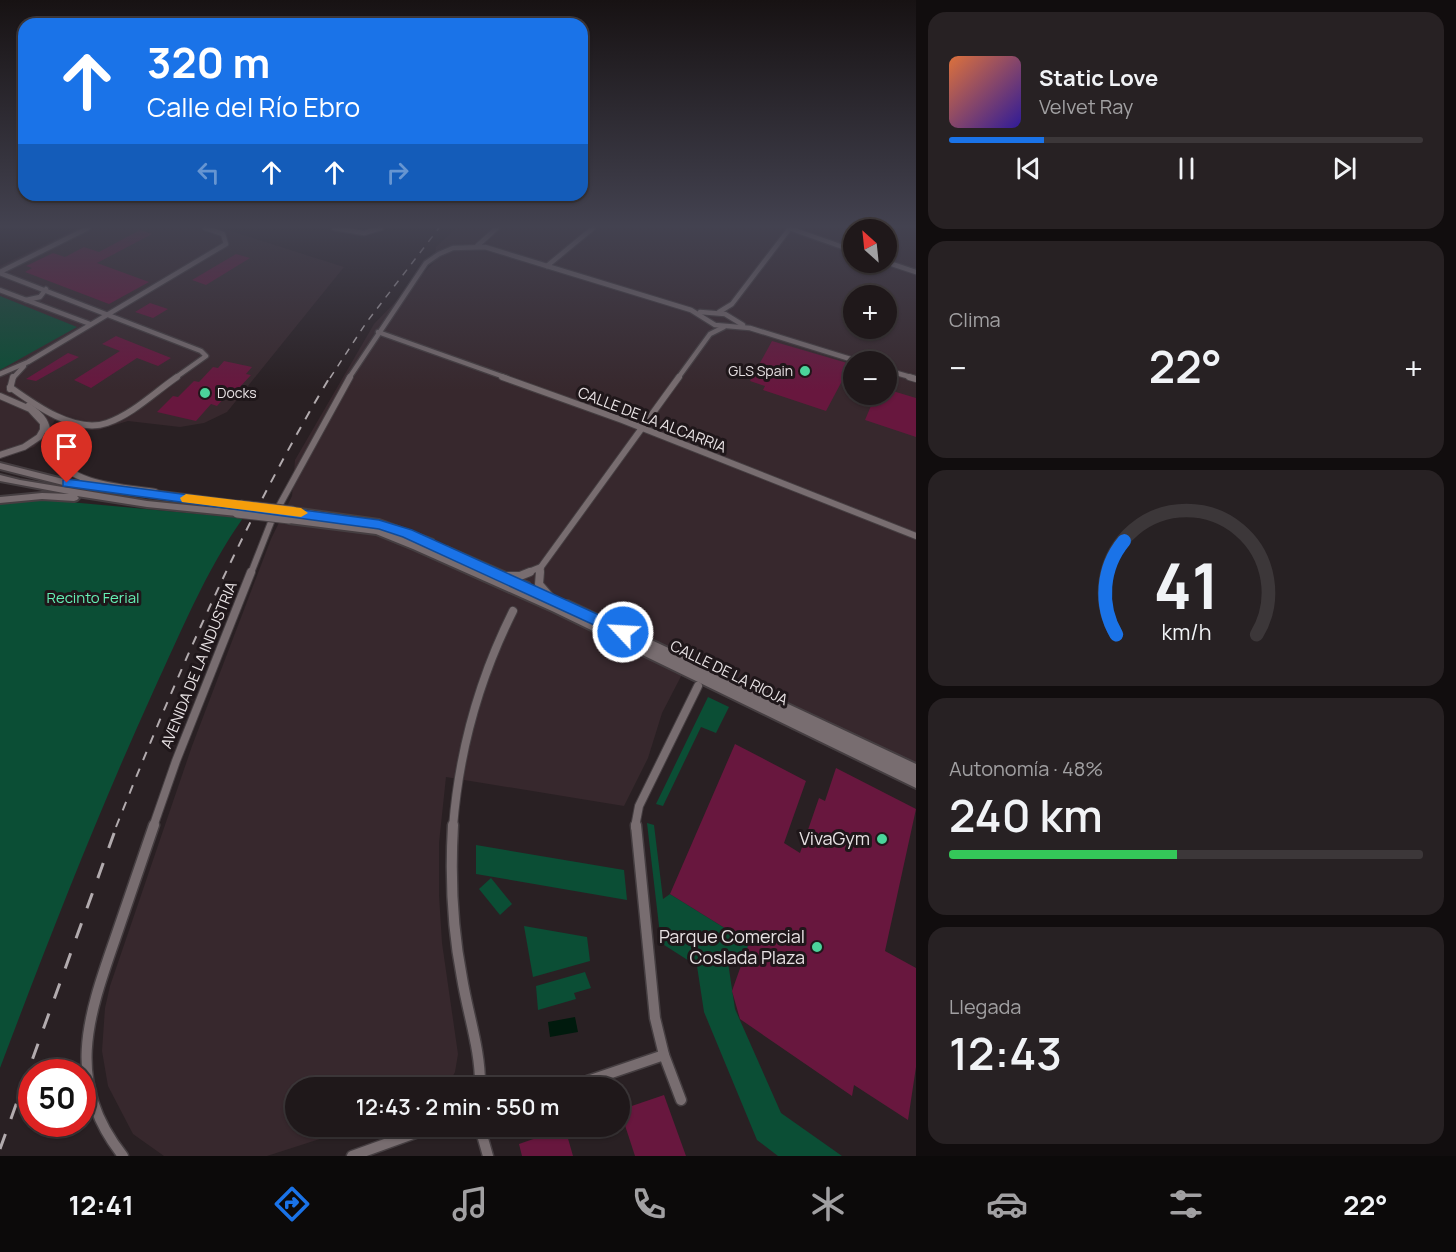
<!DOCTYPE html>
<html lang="es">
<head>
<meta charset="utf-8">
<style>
  body { margin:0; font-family:Manrope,sans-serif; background:#272123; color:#f1f3f6; height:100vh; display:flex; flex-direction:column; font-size:22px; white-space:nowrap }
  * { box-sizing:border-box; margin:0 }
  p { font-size:20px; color:#a1a0a2 }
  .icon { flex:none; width:33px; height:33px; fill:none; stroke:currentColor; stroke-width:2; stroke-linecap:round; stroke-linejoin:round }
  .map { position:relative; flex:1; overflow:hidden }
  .details { display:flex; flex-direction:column; gap:12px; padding:12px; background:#110d0e; width:540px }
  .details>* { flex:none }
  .guide { position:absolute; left:18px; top:18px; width:570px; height:183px; border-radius:18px; box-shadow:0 2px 4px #0004,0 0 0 2px #3c3739; background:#1a73e8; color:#fff; overflow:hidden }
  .needle { width:39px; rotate:333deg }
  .fabs { position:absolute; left:843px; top:219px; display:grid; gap:12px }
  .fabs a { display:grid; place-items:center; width:54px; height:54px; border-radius:50%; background:#1f181a; box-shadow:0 2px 4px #0004,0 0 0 2px #3c3739; font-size:30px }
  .speed { position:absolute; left:18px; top:1059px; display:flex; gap:12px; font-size:30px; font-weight:700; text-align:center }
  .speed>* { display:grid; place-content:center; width:78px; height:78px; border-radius:50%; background:#1f181a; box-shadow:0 2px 4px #0004,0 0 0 2px #3c3739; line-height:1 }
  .speed .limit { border:9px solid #d22; background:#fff; color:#111 }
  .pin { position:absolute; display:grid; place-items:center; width:51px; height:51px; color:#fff; margin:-62px -26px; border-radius:50% 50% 50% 0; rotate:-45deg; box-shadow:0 0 6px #0007 }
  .pin .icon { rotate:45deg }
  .me { position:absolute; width:66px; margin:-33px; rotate:295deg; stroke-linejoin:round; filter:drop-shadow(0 0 4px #0008) }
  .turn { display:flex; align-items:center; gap:21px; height:126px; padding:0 30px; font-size:27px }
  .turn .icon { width:78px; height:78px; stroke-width:2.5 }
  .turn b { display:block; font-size:42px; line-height:51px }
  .lanes { display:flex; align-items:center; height:57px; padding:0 30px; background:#0003; justify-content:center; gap:30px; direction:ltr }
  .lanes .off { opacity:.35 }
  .big { font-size:45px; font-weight:600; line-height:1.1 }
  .details .tile { flex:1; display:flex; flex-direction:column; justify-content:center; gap:9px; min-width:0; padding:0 21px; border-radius:18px; background:#272123 }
  .details .dial { align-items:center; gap:0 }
  .dial svg { height:156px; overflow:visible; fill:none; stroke:#3c3739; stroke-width:7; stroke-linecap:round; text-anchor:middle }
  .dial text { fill:#f1f3f6; stroke:none }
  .song { display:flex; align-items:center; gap:18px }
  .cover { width:72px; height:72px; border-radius:9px; background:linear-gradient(135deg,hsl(20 70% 55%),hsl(250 70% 35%)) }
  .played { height:6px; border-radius:3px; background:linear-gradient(90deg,#1a73e8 20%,#3c3739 20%) }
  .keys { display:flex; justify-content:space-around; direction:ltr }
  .heat { display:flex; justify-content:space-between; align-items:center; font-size:33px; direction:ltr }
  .charge { height:9px; border-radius:4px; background:linear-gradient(90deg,#34c759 48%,#3c3739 0) }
  .trip { position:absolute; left:285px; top:1077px; width:345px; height:60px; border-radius:30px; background:#1f181a; box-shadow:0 2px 4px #0004,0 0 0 2px #3c3739; font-weight:600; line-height:60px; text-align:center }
  .dock { display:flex; height:96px; justify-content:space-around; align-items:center; background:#0c0a0a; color:#a1a0a2 }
  .dock .icon { width:42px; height:42px }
  .dock .current { color:#1a73e8 }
  .dock b { font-size:27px; color:#f1f3f6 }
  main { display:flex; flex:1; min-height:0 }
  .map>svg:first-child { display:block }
  .built { fill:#37282d; fill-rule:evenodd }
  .green { fill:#0b4e35 }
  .water { fill:#001a0d }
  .building { fill:#68173e }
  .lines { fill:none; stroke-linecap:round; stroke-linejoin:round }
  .minor-far3-casing { stroke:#453e41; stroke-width:7 }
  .minor-far2-casing { stroke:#453e41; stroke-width:8 }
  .minor-far1-casing { stroke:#453e41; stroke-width:10 }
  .minor-casing { stroke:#453e41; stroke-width:13 }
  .secondary-casing { stroke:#453e41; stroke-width:4 }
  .minor-far3 { stroke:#786d70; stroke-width:4.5 }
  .minor-far2 { stroke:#786d70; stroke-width:6 }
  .minor-far1 { stroke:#786d70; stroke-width:8 }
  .minor { stroke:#786d70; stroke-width:10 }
  .secondary { fill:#786d70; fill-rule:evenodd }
  .rail-far2 { stroke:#b2abae; stroke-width:1.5; stroke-dasharray:7 7; stroke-linecap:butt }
  .rail-far1 { stroke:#b2abae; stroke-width:2; stroke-dasharray:9 9; stroke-linecap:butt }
  .rail { stroke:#b2abae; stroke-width:3; stroke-dasharray:16 16; stroke-linecap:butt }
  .secondary-bridge-casing { stroke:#453e41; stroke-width:11; stroke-linecap:butt }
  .secondary-bridge { stroke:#786d70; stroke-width:9 }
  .route { fill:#1a73e8; stroke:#114b97; stroke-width:1.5 }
  .slow { fill:#f59e0b }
  .poi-dot { fill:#4bd49b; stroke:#1f171a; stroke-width:2 }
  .labels { text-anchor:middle; stroke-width:6; stroke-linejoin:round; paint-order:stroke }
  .far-poi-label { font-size:14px; fill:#e8e2e4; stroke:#1f171a; text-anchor:end }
  .street-label { font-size:15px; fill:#e8e2e4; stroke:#1f171a }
  .park-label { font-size:15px; fill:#66f1b5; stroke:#1f171a }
  .near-poi-label { font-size:18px; fill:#e8e2e4; stroke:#1f171a; text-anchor:end }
</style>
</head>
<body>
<main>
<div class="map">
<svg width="916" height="1156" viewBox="0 0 916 1156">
  <rect width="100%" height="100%" fill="#292023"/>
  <!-- built -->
  <g class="built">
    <polygon points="78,228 221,228 344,267 227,412 204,423 180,427 128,421 98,430 80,429 55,420 46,436 34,447 0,459 0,266"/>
    <path d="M456 228H916V765L691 657 662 713 648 758 624 806 446 777 439 843V895L442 943 458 1054 455 1072 447 1087 296 1088V1126L357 1127 267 1156H164L133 1134 108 1086 102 1051 105 1008 110 986 192 746 271 539 292 496 295 460 374 324 434 262 436 247ZM854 230H886V262H854ZM854 296H886V328H854ZM854 362H886V394H854Z"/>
  </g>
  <!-- green -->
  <g class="green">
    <polygon points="0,296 77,327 0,370"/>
    <path d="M37 499 243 518C206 570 180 634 153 692 97 815 48 941 0 1068V503Z"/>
    <polygon points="708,697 729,707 716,733 701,727 663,806 656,804"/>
    <polygon points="647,823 654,825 663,899 670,894 749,943 744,960 726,949 735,1009 781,1113 842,1156 778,1156 757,1140 704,1012 697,966 661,943"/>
    <polygon points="476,845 624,870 627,900 476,874"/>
    <polygon points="491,878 512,904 500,915 479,889"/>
    <polygon points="524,926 587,937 590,961 533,977"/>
    <polygon points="585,972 591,988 574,993 576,999 538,1010 536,986"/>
  </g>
  <!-- water -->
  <polygon class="water" points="575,1017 578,1032 550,1037 548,1022"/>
  <!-- building -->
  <g class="building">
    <polygon points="140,230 152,234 97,263 149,282 109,304 25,272 32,268 26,266 53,253 65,257 84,247 99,252"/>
    <polygon points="236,254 250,258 206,285 192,280"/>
    <polygon points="150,303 168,309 153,318 135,312"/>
    <polygon points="116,336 171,358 158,366 137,358 91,388 74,380 120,351 102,344"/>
    <polygon points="772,341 854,365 851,383 842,381 826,411 763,390 765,386 750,381"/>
    <polygon points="68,353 79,357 36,381 26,379"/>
    <polygon points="224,361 252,367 246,374 251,375 237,390 232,389 217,406 211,404 196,421 157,412 173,396 178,397 194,381 199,382 213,367 218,368"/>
    <polygon points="886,389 916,398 916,437 865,420 876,394 886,394"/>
    <polygon points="735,744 806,781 784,843 800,853 819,798 825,801 836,768 916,809 885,951 916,968 916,1067 908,1120 854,1085 852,1096 740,1019 732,991 749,943 670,894"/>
    <polygon points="664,1095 686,1156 635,1156 620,1110"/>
    <polygon points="565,1128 573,1156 522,1156 519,1144"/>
  </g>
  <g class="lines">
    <!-- minor-far3 casing -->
    <g class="minor-far3-casing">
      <g id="minor-far3">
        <polyline points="334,228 364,233 381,228"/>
        <polyline points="789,228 854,251"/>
        <polyline points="477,246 497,228"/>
        <polyline points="886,262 916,272"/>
        <polyline points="547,266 593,228"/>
        <polyline points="0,272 88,228"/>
        <polyline points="0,273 201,351 206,356 175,378"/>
        <polyline points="0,290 90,324"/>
        <polyline points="26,300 40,297 46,289"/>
        <polyline points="700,312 725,314 743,325"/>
        <polyline points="719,312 732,304 790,228"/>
        <polyline points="378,332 507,378"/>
        <polyline points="886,370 914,378"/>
        <polyline points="0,374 28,362 226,244 223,234 205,228"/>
        <polyline points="13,378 24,366"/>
        <polyline points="349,378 426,263 439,254 453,248 485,247 691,310 715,325 750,328 860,362"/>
        <polyline points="678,378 710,334 724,327"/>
      </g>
    </g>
    <!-- minor-far2 casing -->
    <g class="minor-far2-casing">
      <g id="minor-far2">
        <polyline points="502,377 622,420 916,536"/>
        <polyline points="909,377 916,379"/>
        <path d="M10 387C35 405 75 434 107 423 133 414 155 392 177 377"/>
        <polyline points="10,389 13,377"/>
        <polyline points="0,396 30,409 43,423 43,430 39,437 24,447 0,455"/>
        <path d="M28 406C53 422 44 430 54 453 69 486 124 487 155 492"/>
        <polyline points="251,573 273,517 350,377"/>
        <polyline points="526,573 541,567 679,377"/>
        <polyline points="540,573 541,567"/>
      </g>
    </g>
    <!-- minor-far1 casing -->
    <g class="minor-far1-casing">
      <g id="minor-far1">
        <polyline points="540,572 539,584 551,598"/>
        <polyline points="507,576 520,576 530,572"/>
        <polyline points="153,827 176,761 251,572"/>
        <path d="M453 827C459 751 479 679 513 611"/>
        <polyline points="635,827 639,806 698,686"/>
      </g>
    </g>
    <!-- minor casing -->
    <g class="minor-casing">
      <g id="minor">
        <path d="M453 825C450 877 452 927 462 978 468 1015 481 1051 480 1088"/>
        <polyline points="636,825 655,1018 664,1055 681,1100"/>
        <polyline points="567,1088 664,1055"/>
        <polyline points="466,1126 475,1130 482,1126"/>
        <polyline points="480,1128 488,1156"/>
        <path d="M123 1156C65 1083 87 1019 115 939 128 901 141 863 154 825"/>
        <polyline points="352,1156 435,1126"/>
      </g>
    </g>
    <!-- secondary casing -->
    <g class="secondary-casing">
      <g id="secondary">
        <polygon points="0,463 67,480 240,502 245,505 240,508 67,486 0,469"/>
        <polygon points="0,475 20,480 147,501 237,510 242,513 237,516 147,507 77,496 79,498 77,500 74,501 42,499 0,503 0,497 42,493 69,494 0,481"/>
        <polygon points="293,508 379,520 433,540 434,543 433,546 427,546 439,551 439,547 447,547 529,583 530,586 526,590 559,604 560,601 568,601 916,764 916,788 552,611 413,549 376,534 289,523 284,519 289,515 380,528 290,513 288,511"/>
      </g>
    </g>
    <!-- minor-far3 -->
    <use href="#minor-far3" class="minor-far3"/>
    <!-- minor-far2 -->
    <use href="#minor-far2" class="minor-far2"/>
    <!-- minor-far1 -->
    <use href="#minor-far1" class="minor-far1"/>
    <!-- minor -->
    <use href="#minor" class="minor"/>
    <!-- secondary -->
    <use href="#secondary" class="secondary"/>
    <!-- rail-far2 -->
    <polyline class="rail-far2" points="330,378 366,323 439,228"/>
    <!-- rail-far1 -->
    <path class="rail-far1" d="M116 827C178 672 244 520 330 377"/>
    <!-- rail -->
    <polyline class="rail" points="0,1149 117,825"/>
    <!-- secondary-bridge casing -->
    <g class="secondary-bridge-casing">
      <g id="secondary-bridge">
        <polyline points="240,505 293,511"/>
        <polyline points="237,513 289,519"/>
      </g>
    </g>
    <!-- secondary-bridge -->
    <use href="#secondary-bridge" class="secondary-bridge"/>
  </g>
  <!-- sky -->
  <linearGradient id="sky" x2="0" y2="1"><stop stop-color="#171213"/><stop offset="0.58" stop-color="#434250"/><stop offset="1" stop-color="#434250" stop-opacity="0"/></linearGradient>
  <rect width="916" height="390" fill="url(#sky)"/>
  <!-- route -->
  <polygon class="route" points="67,479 379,520 412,530 628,628 630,632 623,638 618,636 403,537 379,529 63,486 63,480"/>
  <!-- slow -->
  <polygon class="slow" points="186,494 301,508 308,513 301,517 182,502 180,498"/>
  <!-- markers -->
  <g class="poi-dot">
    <circle cx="805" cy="371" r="6"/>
    <circle cx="205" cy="393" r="6"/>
    <circle cx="882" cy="839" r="6"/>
    <circle cx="817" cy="947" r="6"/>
  </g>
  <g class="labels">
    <!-- far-poi labels -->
    <g class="far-poi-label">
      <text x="793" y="376">GLS Spain</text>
      <text x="217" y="398" text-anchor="start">Docks</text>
    </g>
    <!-- street labels -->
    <g class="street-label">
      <text transform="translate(652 420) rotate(21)" y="5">CALLE DE LA ALCARRIA</text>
      <text transform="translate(199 665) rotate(-68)" y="5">AVENIDA DE LA INDUSTRIA</text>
      <text transform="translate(729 673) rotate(26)" y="5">CALLE DE LA RIOJA</text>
    </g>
    <!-- park labels -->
    <g class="park-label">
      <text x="93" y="603">Recinto Ferial</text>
    </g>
    <!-- near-poi labels -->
    <g class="near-poi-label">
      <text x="870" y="845">VivaGym</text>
      <text x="805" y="943">Parque Comercial<tspan x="805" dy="21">Coslada Plaza</tspan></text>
    </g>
  </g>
</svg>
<div class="fabs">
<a><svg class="needle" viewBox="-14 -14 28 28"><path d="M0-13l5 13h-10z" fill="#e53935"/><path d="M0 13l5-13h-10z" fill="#a1a0a2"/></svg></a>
<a>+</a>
<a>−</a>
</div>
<div class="speed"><div class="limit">50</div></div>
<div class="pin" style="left:67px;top:483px;background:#d93025"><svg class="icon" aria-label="arrive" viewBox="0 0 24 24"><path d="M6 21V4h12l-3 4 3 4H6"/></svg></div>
<svg class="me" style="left:623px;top:632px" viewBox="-20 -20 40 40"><circle r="17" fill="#1a73e8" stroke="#fff" stroke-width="3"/><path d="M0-11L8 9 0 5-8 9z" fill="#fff"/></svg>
<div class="trip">12:43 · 2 min · 550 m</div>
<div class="guide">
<div class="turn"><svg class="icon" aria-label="ahead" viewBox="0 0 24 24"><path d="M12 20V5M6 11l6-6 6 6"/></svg><div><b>320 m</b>Calle del Río Ebro</div></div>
<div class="lanes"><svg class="icon off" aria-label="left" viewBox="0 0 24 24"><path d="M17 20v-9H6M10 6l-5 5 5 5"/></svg><svg class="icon" aria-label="ahead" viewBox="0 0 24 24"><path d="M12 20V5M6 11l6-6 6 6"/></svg><svg class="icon" aria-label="ahead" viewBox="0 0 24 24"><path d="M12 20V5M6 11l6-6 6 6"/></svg><svg class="icon off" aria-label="right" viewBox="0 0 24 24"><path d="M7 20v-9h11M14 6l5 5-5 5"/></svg></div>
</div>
</div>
<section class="details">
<div class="tile">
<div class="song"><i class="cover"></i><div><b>Static Love</b><p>Velvet Ray</p></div></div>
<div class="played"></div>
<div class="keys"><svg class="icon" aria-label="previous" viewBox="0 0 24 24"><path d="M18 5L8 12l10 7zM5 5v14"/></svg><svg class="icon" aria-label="pause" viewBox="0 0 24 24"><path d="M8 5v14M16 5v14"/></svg><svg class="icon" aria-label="next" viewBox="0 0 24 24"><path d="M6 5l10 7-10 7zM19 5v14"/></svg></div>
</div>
<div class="tile"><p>Clima</p>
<div class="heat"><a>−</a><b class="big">22°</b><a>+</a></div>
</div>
<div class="tile dial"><svg viewBox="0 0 100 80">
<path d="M14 69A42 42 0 1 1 86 69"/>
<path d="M14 69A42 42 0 0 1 18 21" stroke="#1a73e8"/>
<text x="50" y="56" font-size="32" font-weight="700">41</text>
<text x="50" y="72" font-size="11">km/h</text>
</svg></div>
<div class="tile"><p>Autonomía · 48%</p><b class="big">240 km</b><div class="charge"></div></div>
<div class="tile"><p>Llegada</p><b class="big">12:43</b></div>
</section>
</main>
<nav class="dock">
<b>12:41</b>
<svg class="icon current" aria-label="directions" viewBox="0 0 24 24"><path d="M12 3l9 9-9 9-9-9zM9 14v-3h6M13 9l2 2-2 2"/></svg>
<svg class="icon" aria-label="music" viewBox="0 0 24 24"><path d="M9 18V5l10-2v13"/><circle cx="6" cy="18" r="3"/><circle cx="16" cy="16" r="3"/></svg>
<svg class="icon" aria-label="phone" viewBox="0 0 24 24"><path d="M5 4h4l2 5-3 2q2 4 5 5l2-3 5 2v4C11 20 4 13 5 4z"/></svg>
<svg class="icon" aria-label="climate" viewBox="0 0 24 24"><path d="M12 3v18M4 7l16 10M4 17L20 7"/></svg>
<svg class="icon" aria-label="car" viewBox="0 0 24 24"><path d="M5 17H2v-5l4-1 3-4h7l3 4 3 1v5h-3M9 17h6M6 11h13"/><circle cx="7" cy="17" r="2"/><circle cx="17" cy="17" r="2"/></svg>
<svg class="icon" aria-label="filters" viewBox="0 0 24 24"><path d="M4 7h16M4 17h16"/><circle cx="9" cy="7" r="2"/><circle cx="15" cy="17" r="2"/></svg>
<b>22°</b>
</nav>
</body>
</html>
